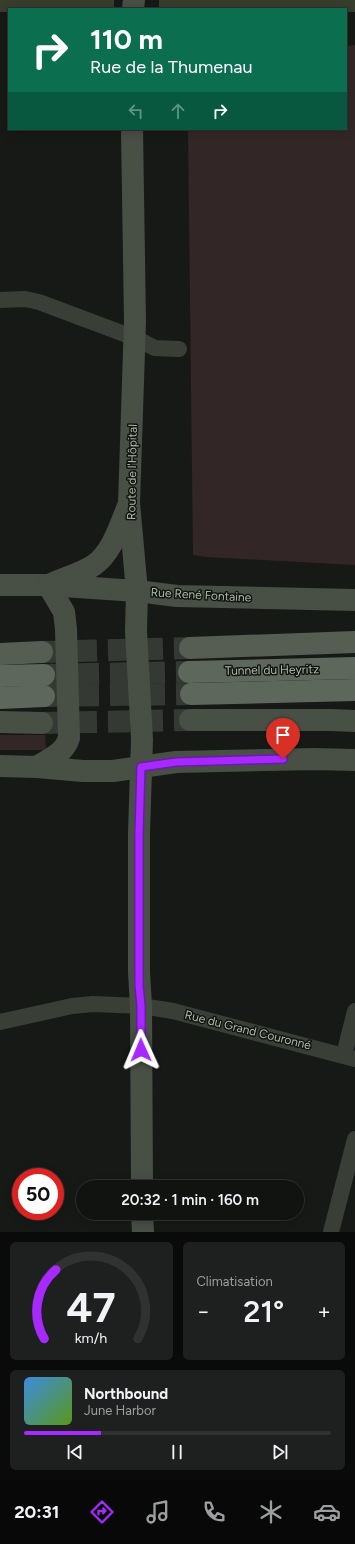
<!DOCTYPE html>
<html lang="fr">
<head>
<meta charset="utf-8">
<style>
  body { margin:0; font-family:Figtree,sans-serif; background:#1e201f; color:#f1f3f6; height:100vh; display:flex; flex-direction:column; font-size:15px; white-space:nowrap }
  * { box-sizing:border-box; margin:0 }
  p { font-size:13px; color:#9c9e9f }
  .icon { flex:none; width:22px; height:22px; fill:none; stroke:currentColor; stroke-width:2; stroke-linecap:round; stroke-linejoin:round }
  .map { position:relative; height:1232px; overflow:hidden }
  .panel { display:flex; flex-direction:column; gap:10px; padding:10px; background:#090a09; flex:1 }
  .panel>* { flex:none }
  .guide { position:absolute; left:8px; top:8px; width:339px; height:122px; border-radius:0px; box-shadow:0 2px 10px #0003,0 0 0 1px #303231; background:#0b6e4f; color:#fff; overflow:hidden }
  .speed { position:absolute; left:12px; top:1168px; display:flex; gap:8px; font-size:20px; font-weight:700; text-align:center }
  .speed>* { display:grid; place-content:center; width:52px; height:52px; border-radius:50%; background:#111311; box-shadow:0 2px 10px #0003,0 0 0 1px #303231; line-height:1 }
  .speed .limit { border:6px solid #d22; background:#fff; color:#111 }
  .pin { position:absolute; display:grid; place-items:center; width:34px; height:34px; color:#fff; margin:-41px -17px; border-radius:50% 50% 50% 0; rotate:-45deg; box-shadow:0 0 4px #0007 }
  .pin .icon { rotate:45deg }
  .me { position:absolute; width:44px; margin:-22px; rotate:359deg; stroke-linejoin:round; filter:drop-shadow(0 0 3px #0008) }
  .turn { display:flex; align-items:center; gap:14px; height:84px; padding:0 16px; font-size:18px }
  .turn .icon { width:52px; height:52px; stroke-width:2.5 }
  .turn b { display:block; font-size:28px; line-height:34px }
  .lanes { display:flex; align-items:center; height:38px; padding:0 16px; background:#0003; justify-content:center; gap:20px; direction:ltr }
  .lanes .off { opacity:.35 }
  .big { font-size:30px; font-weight:600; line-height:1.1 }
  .panel .card { flex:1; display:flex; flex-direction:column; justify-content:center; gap:6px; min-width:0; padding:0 14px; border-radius:6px; background:#1e201f }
  .panel .dial { align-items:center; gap:0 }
  .dial svg { height:104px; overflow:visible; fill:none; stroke:#303231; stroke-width:7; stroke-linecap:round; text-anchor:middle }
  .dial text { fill:#f1f3f6; stroke:none }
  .song { display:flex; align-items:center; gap:12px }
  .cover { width:48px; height:48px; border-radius:6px; background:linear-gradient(135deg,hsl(210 70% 55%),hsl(90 70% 35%)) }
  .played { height:4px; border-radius:2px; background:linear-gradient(90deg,#a729ff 25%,#303231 25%) }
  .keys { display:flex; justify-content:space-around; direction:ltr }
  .heat { display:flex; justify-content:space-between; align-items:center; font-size:22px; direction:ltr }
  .panel .tiles { flex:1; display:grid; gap:10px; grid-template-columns:1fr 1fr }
  .card:last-child { grid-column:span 2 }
  .trip { position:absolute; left:76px; top:1180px; width:228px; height:40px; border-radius:20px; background:#111311; box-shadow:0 2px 10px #0003,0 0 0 1px #303231; font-weight:600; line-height:40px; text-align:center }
  .dock { display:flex; height:64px; justify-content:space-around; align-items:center; background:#070807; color:#9c9e9f }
  .dock .icon { width:28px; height:28px }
  .dock .active { color:#a729ff }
  .dock b { font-size:18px; color:#f1f3f6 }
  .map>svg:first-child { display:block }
  .green { fill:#322726 }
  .water { fill:#373e2c }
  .pier { fill:#171917 }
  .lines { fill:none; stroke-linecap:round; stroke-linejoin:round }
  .secondary-tunnel { stroke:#353934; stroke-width:22; stroke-dasharray:22 11; stroke-linecap:butt }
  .primary-tunnel { stroke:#353934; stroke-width:22; stroke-dasharray:22 11; stroke-linecap:butt }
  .trunk-tunnel { stroke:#353934; stroke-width:22; stroke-dasharray:22 11; stroke-linecap:butt }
  .minor { stroke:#393f37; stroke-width:16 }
  .secondary { stroke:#484f45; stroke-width:22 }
  .primary { stroke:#565e53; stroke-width:22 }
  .trunk { stroke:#5e675b; stroke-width:22 }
  .route-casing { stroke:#6d1ba6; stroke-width:10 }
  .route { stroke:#a729ff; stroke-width:7 }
  .labels { text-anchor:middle; stroke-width:3; stroke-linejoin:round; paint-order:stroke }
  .street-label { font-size:12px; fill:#afbaa8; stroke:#121412 }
</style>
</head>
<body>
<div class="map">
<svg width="355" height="1232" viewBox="0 0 355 1232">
  <rect width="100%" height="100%" fill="#171917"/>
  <!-- green -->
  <g class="green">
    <polygon points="355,45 355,565 206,557 193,555 188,129 346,129 346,46"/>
    <polygon points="0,735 45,735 46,750 0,750"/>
  </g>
  <!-- water -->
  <polygon class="water" points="0,0 355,0 355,12 346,12 346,9 9,9 9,12 0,12"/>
  <!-- pier -->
  <rect class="pier" x="114" y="0" width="45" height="9"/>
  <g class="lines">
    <!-- secondary-tunnel -->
    <polyline class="secondary-tunnel" points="42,723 190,720"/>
    <!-- primary-tunnel -->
    <polyline class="primary-tunnel" points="42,652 190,648"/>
    <!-- trunk-tunnel -->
    <g class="trunk-tunnel">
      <polyline points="44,675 189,672"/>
      <polyline points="44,696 191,694"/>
    </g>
    <!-- minor -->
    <g class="minor">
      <polyline points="0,300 25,299 39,302 135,338 155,348 179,349"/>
      <polyline points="0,1022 72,1006 93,1004 141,1006 173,1011 355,1059"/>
      <polyline points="344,1055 355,1011"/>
      <polyline points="331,1232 355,1139"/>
    </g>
    <!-- secondary -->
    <g class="secondary">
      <polyline points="133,9 134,0"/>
      <polyline points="132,129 135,321 129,503 137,591 136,631 142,740 139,833 139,972 141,1006 142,1187"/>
      <path d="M51 584C64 578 83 573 94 565 112 553 120 525 128 506"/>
      <polyline points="0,585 48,585 137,591 177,596 355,600"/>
      <polyline points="190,720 331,720 355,721"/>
      <polyline points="0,722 42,723"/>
      <polyline points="0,766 37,767 83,771 113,771 176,762 314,759 355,760"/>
      <path d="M37 767C50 758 64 754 69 738L66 629 64 612 48 585"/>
      <polyline points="142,1213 143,1232"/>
    </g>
    <!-- primary -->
    <g class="primary">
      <polyline points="190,648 355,642"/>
      <polyline points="0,654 42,652"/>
    </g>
    <!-- trunk -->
    <g class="trunk">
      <polyline points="189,672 355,668"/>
      <polyline points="0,676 44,675"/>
      <polyline points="191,694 355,690"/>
      <polyline points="0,698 44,696"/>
    </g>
  </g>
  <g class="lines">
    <!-- route casing -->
    <g class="route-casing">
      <polyline id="route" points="141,1050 141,1006 139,985 139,833 141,767 176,762 283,759"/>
    </g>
    <!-- route -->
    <use href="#route" class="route"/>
  </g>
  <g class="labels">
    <!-- street labels -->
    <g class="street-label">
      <text transform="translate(132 472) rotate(-89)" y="4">Route de l'Hôpital</text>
      <text transform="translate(201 595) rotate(3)" y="4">Rue René Fontaine</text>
      <text transform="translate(272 670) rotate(-1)" y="4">Tunnel du Heyritz</text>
      <text transform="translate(248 1030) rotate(14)" y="4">Rue du Grand Couronné</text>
    </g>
  </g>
</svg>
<div class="speed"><div class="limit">50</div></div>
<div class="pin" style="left:283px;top:759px;background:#d93025"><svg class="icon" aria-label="arrive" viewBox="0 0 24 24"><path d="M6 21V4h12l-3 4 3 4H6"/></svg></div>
<svg class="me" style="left:141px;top:1050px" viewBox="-20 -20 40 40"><path d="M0-17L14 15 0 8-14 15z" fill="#a729ff" stroke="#fff" stroke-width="4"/></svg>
<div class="trip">20:32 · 1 min · 160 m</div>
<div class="guide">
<div class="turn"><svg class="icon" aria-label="right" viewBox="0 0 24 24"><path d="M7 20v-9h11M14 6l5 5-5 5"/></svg><div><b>110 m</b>Rue de la Thumenau</div></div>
<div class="lanes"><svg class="icon off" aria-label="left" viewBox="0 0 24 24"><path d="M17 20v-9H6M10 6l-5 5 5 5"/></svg><svg class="icon off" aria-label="ahead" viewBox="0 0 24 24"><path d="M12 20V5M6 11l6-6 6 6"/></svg><svg class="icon" aria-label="right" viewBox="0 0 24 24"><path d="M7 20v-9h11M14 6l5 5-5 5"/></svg></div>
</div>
</div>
<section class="panel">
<div class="tiles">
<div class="card dial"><svg viewBox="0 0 100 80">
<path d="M14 69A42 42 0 1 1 86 69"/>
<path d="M14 69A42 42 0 0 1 23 16" stroke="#a729ff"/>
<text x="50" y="56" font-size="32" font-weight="700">47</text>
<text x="50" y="72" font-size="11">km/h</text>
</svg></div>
<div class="card"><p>Climatisation</p>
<div class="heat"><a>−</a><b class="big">21°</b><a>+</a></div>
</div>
<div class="card">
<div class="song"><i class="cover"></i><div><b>Northbound</b><p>June Harbor</p></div></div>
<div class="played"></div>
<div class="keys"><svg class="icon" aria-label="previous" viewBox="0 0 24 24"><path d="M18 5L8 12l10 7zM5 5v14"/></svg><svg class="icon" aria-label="pause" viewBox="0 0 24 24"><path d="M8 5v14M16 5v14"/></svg><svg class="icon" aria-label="next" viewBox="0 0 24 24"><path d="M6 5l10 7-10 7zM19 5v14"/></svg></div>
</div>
</div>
</section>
<nav class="dock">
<b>20:31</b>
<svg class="icon active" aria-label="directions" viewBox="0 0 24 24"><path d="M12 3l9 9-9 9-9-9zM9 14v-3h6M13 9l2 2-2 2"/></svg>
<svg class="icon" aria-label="music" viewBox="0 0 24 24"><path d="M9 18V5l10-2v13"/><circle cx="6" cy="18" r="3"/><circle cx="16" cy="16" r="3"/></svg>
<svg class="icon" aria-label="phone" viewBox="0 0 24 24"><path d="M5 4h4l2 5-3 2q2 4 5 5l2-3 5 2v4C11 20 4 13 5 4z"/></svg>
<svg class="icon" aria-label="climate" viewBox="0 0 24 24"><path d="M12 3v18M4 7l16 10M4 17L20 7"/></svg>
<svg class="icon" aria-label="car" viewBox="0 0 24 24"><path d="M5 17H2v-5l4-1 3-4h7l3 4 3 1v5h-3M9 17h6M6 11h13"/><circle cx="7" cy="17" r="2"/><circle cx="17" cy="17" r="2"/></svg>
</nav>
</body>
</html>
